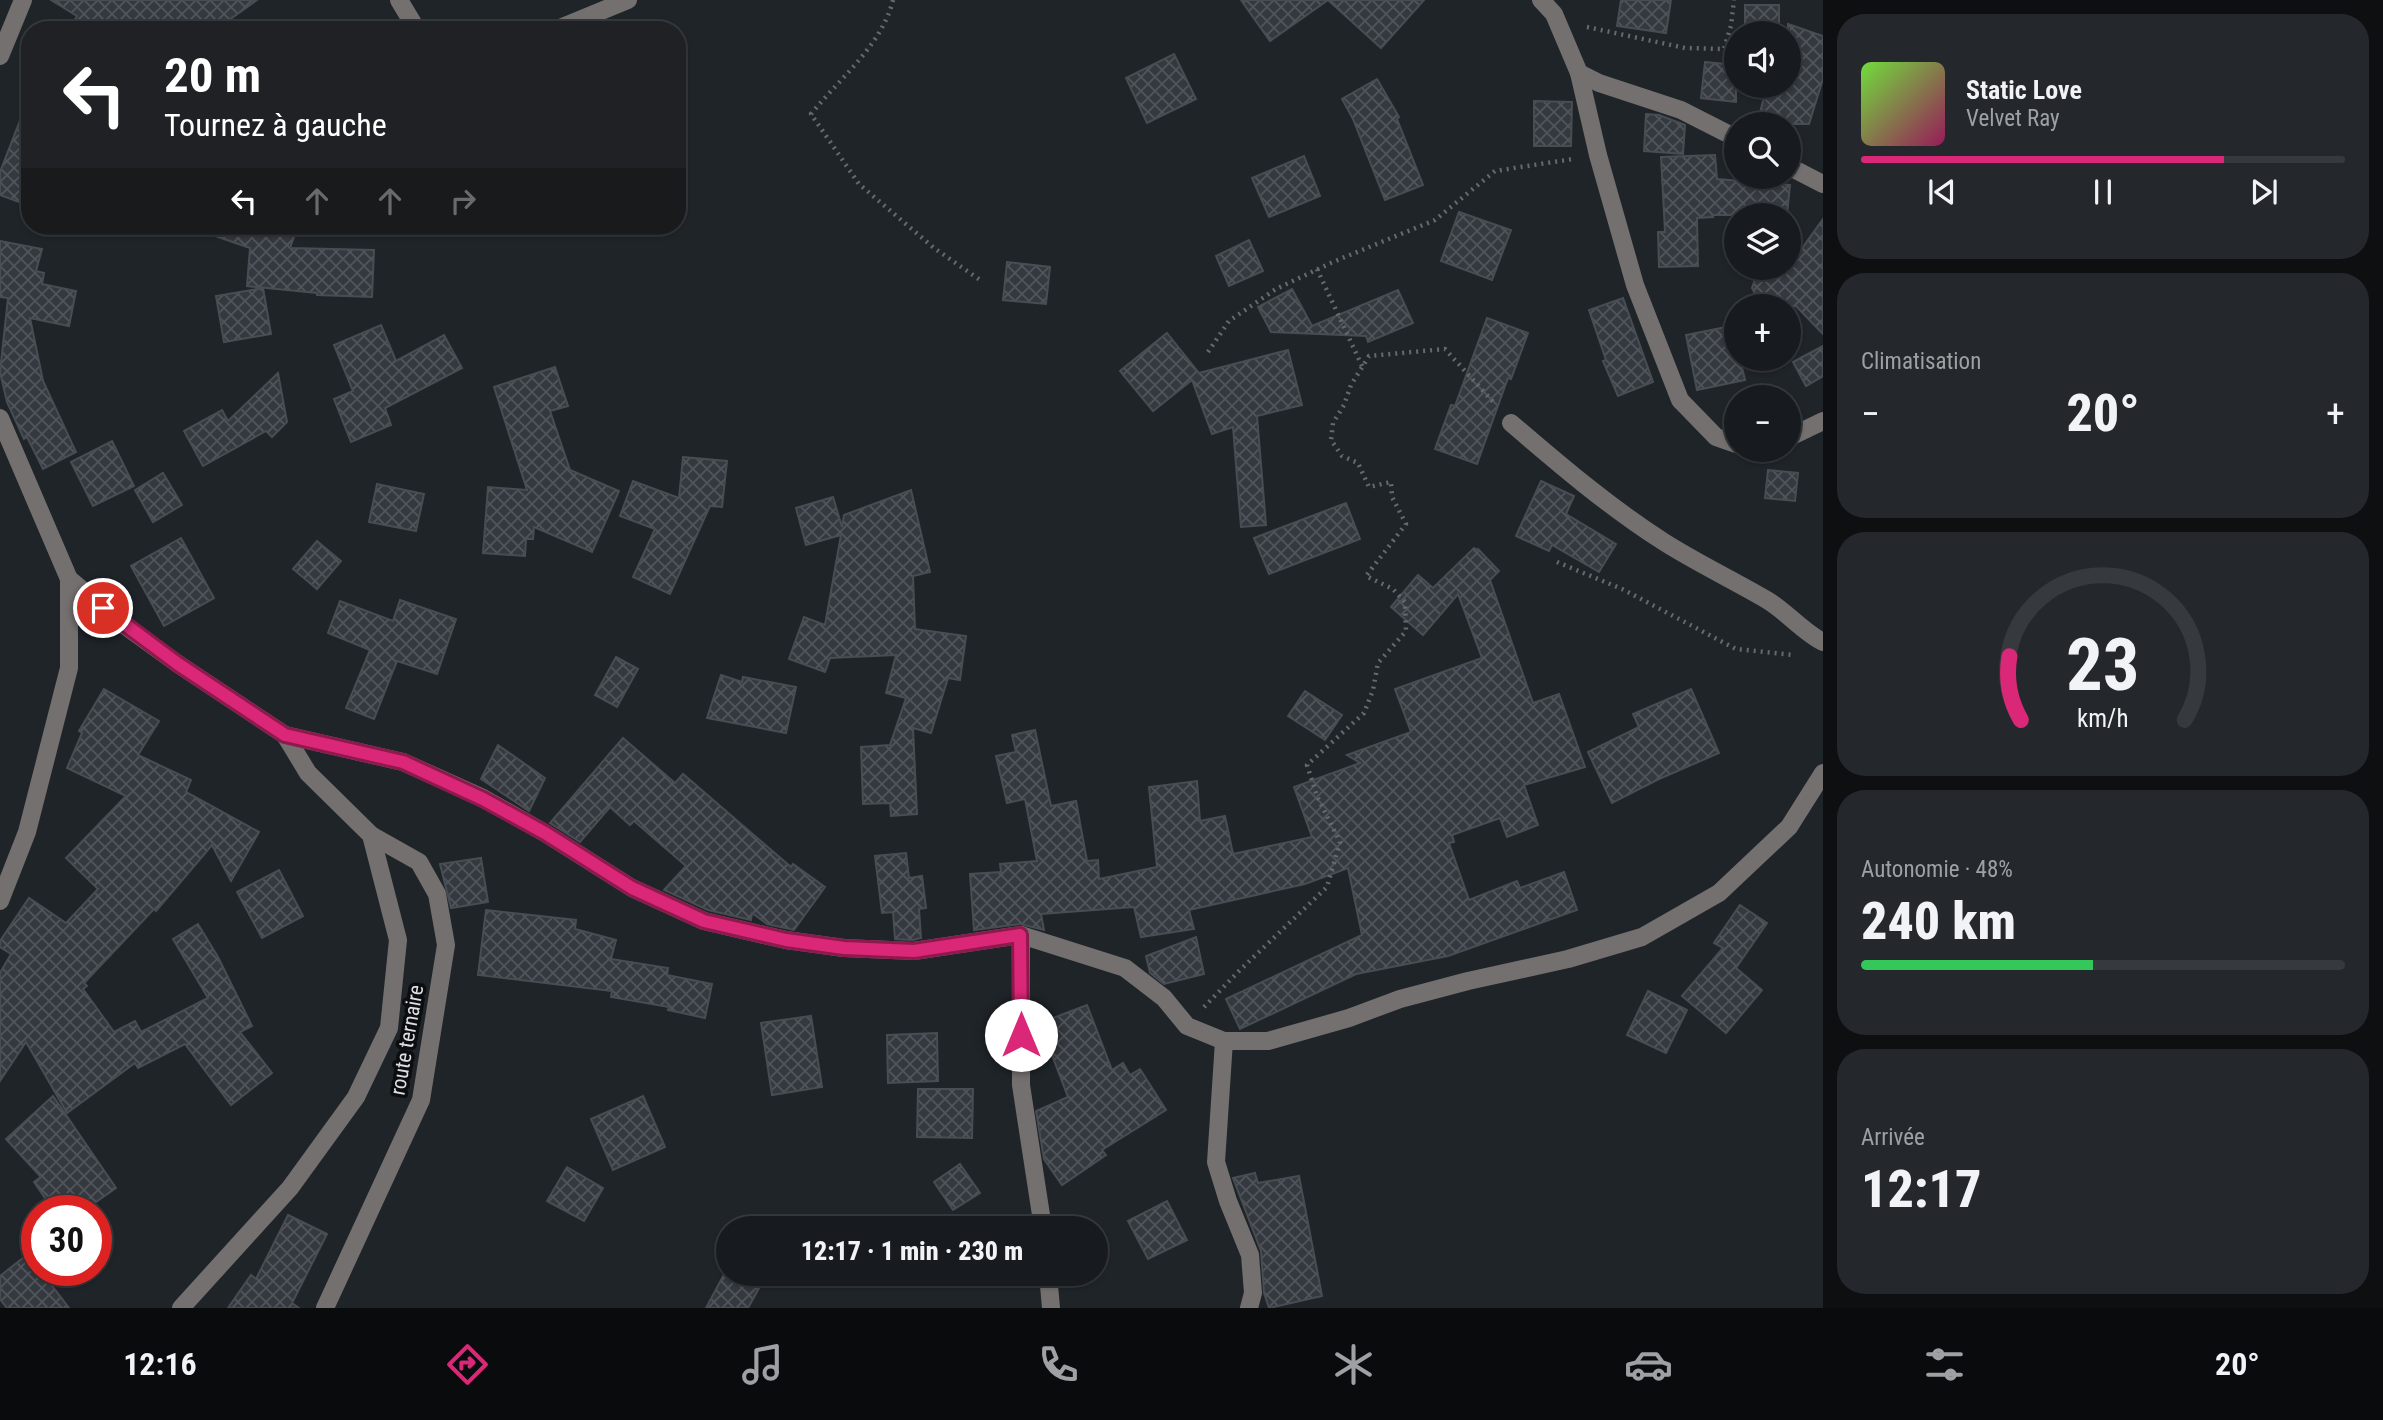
<!DOCTYPE html>
<html lang="fr">
<head>
<meta charset="utf-8">
<style>
  body { margin:0; font-family:"Roboto Condensed",sans-serif; background:#24282c; color:#f1f3f6; height:100vh; display:flex; flex-direction:column; font-size:26px; white-space:nowrap }
  * { box-sizing:border-box; margin:0 }
  p { font-size:23px; color:#9ea1a4 }
  .icon { flex:none; width:38px; height:38px; fill:none; stroke:currentColor; stroke-width:2; stroke-linecap:round; stroke-linejoin:round }
  .map { position:relative; flex:1; overflow:hidden }
  .panel { display:flex; flex-direction:column; gap:14px; padding:14px; background:#0d0f11; width:560px }
  .panel>* { flex:none }
  .guide { position:absolute; left:21px; top:21px; width:665px; height:214px; border-radius:28px; box-shadow:0 2px 5px #0004,0 0 0 2px #36393d; background:#202124; color:#fff; overflow:hidden }
  .buttons { position:absolute; left:1724px; top:21px; display:grid; gap:14px }
  .buttons a { display:grid; place-items:center; width:77px; height:77px; border-radius:50%; background:#171b1f; box-shadow:0 2px 5px #0004,0 0 0 2px #36393d; font-size:35px }
  .speed { position:absolute; left:21px; top:1195px; display:flex; gap:14px; font-size:35px; font-weight:700; text-align:center }
  .speed>* { display:grid; place-content:center; width:91px; height:91px; border-radius:50%; background:#171b1f; box-shadow:0 2px 5px #0004,0 0 0 2px #36393d; line-height:1 }
  .speed .limit { border:10px solid #d22; background:#fff; color:#111 }
  .pin { position:absolute; display:grid; place-items:center; width:60px; height:60px; color:#fff; margin:-30px; border:4px solid #fff; border-radius:50%; box-shadow:0 2px 7px #0007 }
  .me { position:absolute; width:77px; margin:-38px; rotate:0deg; stroke-linejoin:round; filter:drop-shadow(0 0 5px #0008) }
  .turn { display:flex; align-items:center; gap:24px; height:147px; padding:0 28px; font-size:32px }
  .turn .icon { width:91px; height:91px; stroke-width:2.5 }
  .turn b { display:block; font-size:49px; line-height:60px }
  .lanes { display:flex; align-items:center; height:66px; padding:0 28px; background:#0003; justify-content:center; gap:35px; direction:ltr }
  .lanes .off { opacity:.35 }
  .big { font-size:52px; font-weight:800; line-height:1.1 }
  .panel .widget { flex:1; display:flex; flex-direction:column; justify-content:center; gap:10px; min-width:0; padding:0 24px; border-radius:28px; background:#24282c }
  .panel .dial { align-items:center; gap:0 }
  .dial svg { height:182px; overflow:visible; fill:none; stroke:#36393d; stroke-width:7; stroke-linecap:round; text-anchor:middle }
  .dial text { fill:#f1f3f6; stroke:none }
  .song { display:flex; align-items:center; gap:21px }
  .cover { width:84px; height:84px; border-radius:10px; background:linear-gradient(135deg,hsl(100 70% 55%),hsl(330 70% 35%)) }
  .played { height:7px; border-radius:4px; background:linear-gradient(90deg,#db2777 75%,#36393d 75%) }
  .keys { display:flex; justify-content:space-around; direction:ltr }
  .heat { display:flex; justify-content:space-between; align-items:center; font-size:38px; direction:ltr }
  .charge { height:10px; border-radius:5px; background:linear-gradient(90deg,#34c759 48%,#36393d 0) }
  .trip { position:absolute; left:716px; top:1216px; width:392px; height:70px; border-radius:35px; background:#171b1f; box-shadow:0 2px 5px #0004,0 0 0 2px #36393d; font-weight:800; line-height:70px; text-align:center }
  .dock { display:flex; height:112px; justify-content:space-around; align-items:center; background:#090b0c; color:#9ea1a4 }
  .dock .icon { width:49px; height:49px }
  .dock .on { color:#db2777 }
  .dock b { font-size:32px; color:#f1f3f6 }
  main { display:flex; flex:1; min-height:0 }
  .map>svg:first-child { display:block }
  .building { fill:url(#building-cross-hatch); stroke:#484d53; stroke-width:2 }
  .lines { fill:none; stroke-linecap:round; stroke-linejoin:round }
  .path { stroke:#666a6f; stroke-width:4.5; stroke-dasharray:2 5; stroke-linecap:butt }
  .minor { stroke:#74706f; stroke-width:18 }
  .route-casing { stroke:#8e194d; stroke-width:18 }
  .route { stroke:#db2777; stroke-width:12 }
  .labels { text-anchor:middle; stroke-width:7; stroke-linejoin:round; paint-order:stroke }
  .street-label { font-size:21px; fill:#dcdfe3; stroke:#0b0d0f }
</style>
</head>
<body>
<main>
<div class="map">
<svg width="1823" height="1308" viewBox="0 0 1823 1308">
  <defs>
    <pattern id="building-cross-hatch" width="8" height="8" patternUnits="userSpaceOnUse" patternTransform="scale(1.75)"><rect width="8" height="8" fill="#34393f"/><path d="M0 0l8 8M0 8l8-8" fill="none" stroke="#51555b"/></pattern>
  </defs>
  <rect width="100%" height="100%" fill="#1f2429"/>
  <!-- building -->
  <g class="building">
    <polygon points="51,0 257,0 215,30 69,30 77,16"/>
    <polygon points="1241,0 1328,0 1270,41"/>
    <polygon points="1328,0 1424,0 1381,48"/>
    <polygon points="1621,0 1671,0 1666,33 1617,26"/>
    <rect x="1745" y="5" width="34" height="28"/>
    <polygon points="1788,24 1823,36 1823,79 1809,124 1757,124 1767,86 1788,86"/>
    <polygon points="1174,54 1196,99 1147,123 1126,78"/>
    <polygon points="1705,62 1736,65 1736,102 1701,98"/>
    <polygon points="1377,79 1399,117 1397,119 1423,185 1385,200 1353,119 1342,99"/>
    <polygon points="28,100 30,101 30,206 0,195 0,172"/>
    <polygon points="1534,101 1572,102 1571,146 1534,146"/>
    <polygon points="1646,114 1659,115 1685,125 1683,154 1644,151"/>
    <polygon points="1715,155 1717,179 1790,185 1787,215 1712,215 1713,217 1697,218 1698,266 1659,267 1658,232 1665,232 1661,157"/>
    <polygon points="1304,156 1320,196 1269,217 1252,178"/>
    <polygon points="1459,212 1511,230 1492,280 1441,261"/>
    <polygon points="1823,219 1823,334 1796,306 1758,306 1760,303 1752,288 1759,268 1782,268 1782,274 1788,268"/>
    <polygon points="199,226 298,226 290,248 374,250 372,297 317,295 317,293 247,286 250,248 198,230"/>
    <polygon points="1249,240 1263,271 1229,286 1216,256"/>
    <polygon points="0,241 42,249 36,271 44,273 42,284 76,291 69,326 30,318 43,381 76,452 43,469 27,437 24,439 7,402 0,372 8,298 0,297"/>
    <polygon points="1007,262 1050,267 1046,304 1003,300"/>
    <polygon points="263,288 271,334 224,342 216,296"/>
    <polygon points="1292,289 1312,326 1398,290 1413,323 1368,342 1366,336 1271,332 1258,307"/>
    <polygon points="1623,298 1653,382 1618,396 1603,361 1606,360 1589,310"/>
    <polygon points="1487,318 1528,333 1511,379 1508,378 1477,464 1435,449 1451,405 1455,406"/>
    <polygon points="381,325 396,361 444,335 462,368 385,408 391,425 351,442 334,399 353,391 334,345"/>
    <polygon points="1736,325 1736,359 1740,359 1745,380 1697,390 1686,335"/>
    <polygon points="1167,333 1199,373 1288,350 1302,405 1257,416 1266,525 1241,527 1233,427 1212,434 1192,380 1153,411 1120,371"/>
    <polygon points="1823,346 1823,376 1806,386 1793,362"/>
    <polygon points="555,367 568,406 550,411 570,470 619,491 592,552 534,527 533,539 526,539 525,556 483,553 488,487 527,490 494,387"/>
    <polygon points="278,373 287,422 272,437 266,431 203,466 184,431 222,410 228,421"/>
    <polygon points="112,441 134,486 93,506 71,462"/>
    <polygon points="683,457 727,461 722,507 710,506 670,594 633,577 655,529 620,516 633,481 679,498"/>
    <polygon points="1768,470 1798,473 1795,501 1765,498"/>
    <polygon points="163,473 182,505 153,522 135,490"/>
    <polygon points="1541,481 1574,496 1566,514 1616,544 1599,572 1552,545 1549,551 1516,536"/>
    <polygon points="377,484 424,494 416,531 369,522"/>
    <polygon points="911,490 930,572 913,576 915,629 966,636 960,680 948,678 931,733 913,728 917,814 891,816 890,803 863,804 861,747 890,745 906,698 886,693 896,655 830,658 825,672 789,659 804,617 825,625 841,535 806,545 796,508 833,497 842,527 844,515"/>
    <polygon points="1346,503 1360,539 1269,574 1254,538"/>
    <polygon points="181,538 214,598 164,626 131,566"/>
    <polygon points="317,541 341,561 317,589 293,569"/>
    <polygon points="1474,548 1477,550 1478,549 1499,571 1490,580 1533,703 1559,694 1585,767 1524,785 1538,825 1507,837 1500,818 1452,835 1454,842 1449,843 1469,900 1517,881 1520,888 1564,872 1577,910 1448,956 1356,974 1240,1029 1226,999 1362,935 1348,868 1305,884 1189,910 1194,929 1141,937 1134,907 1041,914 1044,930 1020,924 974,930 970,874 1001,872 1000,864 1037,861 1025,799 1007,803 996,756 1016,752 1012,735 1035,730 1051,806 1076,801 1087,861 1098,860 1099,879 1157,867 1149,787 1197,781 1200,821 1225,816 1233,854 1312,837 1294,787 1360,763 1347,755 1411,732 1395,689 1482,658 1458,594 1423,635 1391,607 1418,575 1433,588"/>
    <polygon points="400,600 456,619 437,674 397,661 374,719 346,708 370,650 328,633 340,601 393,621"/>
    <polygon points="616,657 638,669 617,707 595,695"/>
    <polygon points="721,675 742,682 743,677 796,687 786,733 707,718"/>
    <polygon points="104,689 159,721 138,755 191,780 186,792 259,832 231,881 212,845 156,911 154,909 84,983 87,986 83,989 114,1032 135,1021 141,1032 208,998 173,939 198,924 218,957 252,1026 240,1032 272,1073 231,1105 185,1044 138,1068 135,1063 67,1113 26,1042 0,1081 0,973 11,954 0,947 0,941 29,898 66,923 98,889 66,858 126,796 67,768 82,733 79,731"/>
    <polygon points="1691,689 1719,753 1659,779 1612,803 1588,752 1639,727 1633,714"/>
    <polygon points="1305,691 1342,715 1325,740 1288,716"/>
    <polygon points="623,738 675,783 683,774 791,867 793,864 825,887 794,930 767,924 752,913 751,920 708,910 664,890 686,866 634,821 630,825 610,807 580,842 550,823"/>
    <polygon points="498,745 545,778 529,811 481,779"/>
    <polygon points="906,853 909,878 922,876 926,908 919,909 921,938 913,940 895,939 893,912 882,913 875,856"/>
    <polygon points="481,858 488,902 451,908 440,864"/>
    <polygon points="279,870 303,916 262,938 237,892"/>
    <polygon points="1740,905 1767,923 1736,968 1762,990 1726,1033 1682,996 1723,948 1714,943"/>
    <polygon points="486,910 576,920 575,929 616,940 611,959 668,968 667,975 712,984 705,1018 668,1010 669,1007 611,997 612,991 478,975"/>
    <polygon points="1196,937 1204,974 1164,984 1150,973 1146,956"/>
    <polygon points="1648,991 1687,1010 1666,1053 1627,1035"/>
    <polygon points="1087,1005 1112,1070 1123,1063 1130,1075 1140,1069 1166,1110 1102,1150 1106,1155 1062,1185 1044,1159 1036,1111 1068,1097 1050,1050 1032,1056 1032,1026"/>
    <polygon points="811,1016 822,1087 772,1095 761,1023"/>
    <polygon points="937,1033 938,1081 888,1083 887,1035"/>
    <polygon points="918,1089 973,1089 972,1138 917,1137"/>
    <polygon points="53,1096 116,1188 83,1211 54,1211 34,1182 41,1177 6,1139"/>
    <polygon points="643,1096 665,1147 613,1170 591,1119"/>
    <polygon points="960,1164 980,1193 953,1210 934,1182"/>
    <polygon points="567,1167 603,1188 584,1221 547,1201"/>
    <polygon points="1255,1173 1258,1183 1299,1176 1322,1296 1269,1308 1264,1293 1261,1251 1233,1178"/>
    <polygon points="1167,1201 1187,1240 1148,1259 1128,1221"/>
    <polygon points="288,1215 327,1234 292,1303 299,1308 228,1308 251,1275 256,1279"/>
    <polygon points="28,1254 37,1266 37,1270 40,1270 69,1308 7,1308 0,1299 0,1276"/>
    <polygon points="728,1267 728,1274 744,1274 762,1283 748,1308 706,1308"/>
  </g>
  <g class="lines">
    <!-- path -->
    <g class="path">
      <path d="M893 0C882 45 840 78 811 114L859 184 934 248 983 282"/>
      <polyline points="1587,27 1685,48 1724,49 1731,26 1734,0"/>
      <polyline points="1317,269 1362,366"/>
      <polyline points="1208,352 1229,321 1276,289 1333,262 1435,220 1495,171 1573,159"/>
      <polyline points="1557,562 1622,589 1736,649 1794,655"/>
      <polyline points="1204,1007 1239,971 1327,887 1340,842 1317,796 1307,765 1364,713 1373,690 1378,663 1406,631 1405,602 1393,589 1366,576 1406,524 1392,497 1391,482 1369,487 1358,463 1342,456 1331,440 1333,423 1344,405 1351,385 1369,356 1445,349 1495,404"/>
    </g>
    <!-- minor -->
    <g class="minor">
      <polyline points="399,0 417,30"/>
      <polyline points="1541,0 1554,14 1579,73 1598,155 1635,285 1680,400 1716,437 1736,444"/>
      <polyline points="555,30 628,0"/>
      <polyline points="0,56 23,0"/>
      <polyline points="1579,73 1599,83 1681,110 1736,138"/>
      <polyline points="1788,166 1823,184"/>
      <polyline points="0,418 69,579 120,622 178,664 285,735 308,773 371,835 398,940 389,1028 356,1097 290,1188 181,1308"/>
      <path d="M1511 423C1560 465 1609 507 1664 542 1697 563 1733 580 1767 600 1787 612 1803 632 1823 642"/>
      <polyline points="1788,438 1823,421"/>
      <polyline points="285,735 403,762 483,798 545,833 632,888 704,921 786,940 844,948 914,951 1021,935 1125,968 1164,998 1187,1026 1224,1041 1268,1041 1349,1018 1400,999 1468,981 1568,959 1642,937 1719,893 1789,827 1823,773"/>
      <polyline points="0,901 27,832 69,668 69,579"/>
      <polyline points="1021,935 1021,1085 1043,1228"/>
      <polyline points="1224,1041 1216,1162 1228,1201 1250,1255 1253,1293 1249,1308"/>
      <polyline points="1048,1274 1051,1308"/>
      <polyline points="325,1308 421,1100 446,945 437,894 419,862 371,835"/>
    </g>
  </g>
  <g class="lines">
    <!-- route casing -->
    <g class="route-casing">
      <polyline id="route" points="103,608 178,664 285,735 403,762 483,799 545,833 632,888 704,921 786,940 844,948 914,951 1020,935 1021,1035"/>
    </g>
    <!-- route -->
    <use href="#route" class="route"/>
  </g>
  <g class="labels">
    <!-- street labels -->
    <g class="street-label">
      <text transform="translate(407 1040) rotate(-80)" y="7">route ternaire</text>
    </g>
  </g>
</svg>
<div class="buttons">
<a><svg class="icon" aria-label="sound" viewBox="0 0 24 24"><path d="M4 9h4l5-4v14l-5-4H4zM17 9q2 3 0 6"/></svg></a>
<a><svg class="icon" aria-label="search" viewBox="0 0 24 24"><circle cx="10" cy="10" r="6"/><path d="M15 15l6 6"/></svg></a>
<a><svg class="icon" aria-label="layers" viewBox="0 0 24 24"><path d="M12 4l9 5-9 5-9-5zM3 14l9 5 9-5"/></svg></a>
<a>+</a>
<a>−</a>
</div>
<div class="speed"><div class="limit">30</div></div>
<div class="pin" style="left:103px;top:608px;background:#d93025"><svg class="icon" aria-label="arrive" viewBox="0 0 24 24"><path d="M6 21V4h12l-3 4 3 4H6"/></svg></div>
<svg class="me" style="left:1021px;top:1035px" viewBox="-20 -20 40 40"><circle r="19" fill="#fff"/><path d="M0-13L10 11 0 6-10 11z" fill="#db2777"/></svg>
<div class="trip">12:17 · 1 min · 230 m</div>
<div class="guide">
<div class="turn"><svg class="icon" aria-label="left" viewBox="0 0 24 24"><path d="M17 20v-9H6M10 6l-5 5 5 5"/></svg><div><b>20 m</b>Tournez à gauche</div></div>
<div class="lanes"><svg class="icon" aria-label="left" viewBox="0 0 24 24"><path d="M17 20v-9H6M10 6l-5 5 5 5"/></svg><svg class="icon off" aria-label="ahead" viewBox="0 0 24 24"><path d="M12 20V5M6 11l6-6 6 6"/></svg><svg class="icon off" aria-label="ahead" viewBox="0 0 24 24"><path d="M12 20V5M6 11l6-6 6 6"/></svg><svg class="icon off" aria-label="right" viewBox="0 0 24 24"><path d="M7 20v-9h11M14 6l5 5-5 5"/></svg></div>
</div>
</div>
<section class="panel">
<div class="widget">
<div class="song"><i class="cover"></i><div><b>Static Love</b><p>Velvet Ray</p></div></div>
<div class="played"></div>
<div class="keys"><svg class="icon" aria-label="previous" viewBox="0 0 24 24"><path d="M18 5L8 12l10 7zM5 5v14"/></svg><svg class="icon" aria-label="pause" viewBox="0 0 24 24"><path d="M8 5v14M16 5v14"/></svg><svg class="icon" aria-label="next" viewBox="0 0 24 24"><path d="M6 5l10 7-10 7zM19 5v14"/></svg></div>
</div>
<div class="widget"><p>Climatisation</p>
<div class="heat"><a>−</a><b class="big">20°</b><a>+</a></div>
</div>
<div class="widget dial"><svg viewBox="0 0 100 80">
<path d="M14 69A42 42 0 1 1 86 69"/>
<path d="M14 69A42 42 0 0 1 9 41" stroke="#db2777"/>
<text x="50" y="56" font-size="32" font-weight="700">23</text>
<text x="50" y="72" font-size="11">km/h</text>
</svg></div>
<div class="widget"><p>Autonomie · 48%</p><b class="big">240 km</b><div class="charge"></div></div>
<div class="widget"><p>Arrivée</p><b class="big">12:17</b></div>
</section>
</main>
<nav class="dock">
<b>12:16</b>
<svg class="icon on" aria-label="directions" viewBox="0 0 24 24"><path d="M12 3l9 9-9 9-9-9zM9 14v-3h6M13 9l2 2-2 2"/></svg>
<svg class="icon" aria-label="music" viewBox="0 0 24 24"><path d="M9 18V5l10-2v13"/><circle cx="6" cy="18" r="3"/><circle cx="16" cy="16" r="3"/></svg>
<svg class="icon" aria-label="phone" viewBox="0 0 24 24"><path d="M5 4h4l2 5-3 2q2 4 5 5l2-3 5 2v4C11 20 4 13 5 4z"/></svg>
<svg class="icon" aria-label="climate" viewBox="0 0 24 24"><path d="M12 3v18M4 7l16 10M4 17L20 7"/></svg>
<svg class="icon" aria-label="car" viewBox="0 0 24 24"><path d="M5 17H2v-5l4-1 3-4h7l3 4 3 1v5h-3M9 17h6M6 11h13"/><circle cx="7" cy="17" r="2"/><circle cx="17" cy="17" r="2"/></svg>
<svg class="icon" aria-label="filters" viewBox="0 0 24 24"><path d="M4 7h16M4 17h16"/><circle cx="9" cy="7" r="2"/><circle cx="15" cy="17" r="2"/></svg>
<b>20°</b>
</nav>
</body>
</html>
